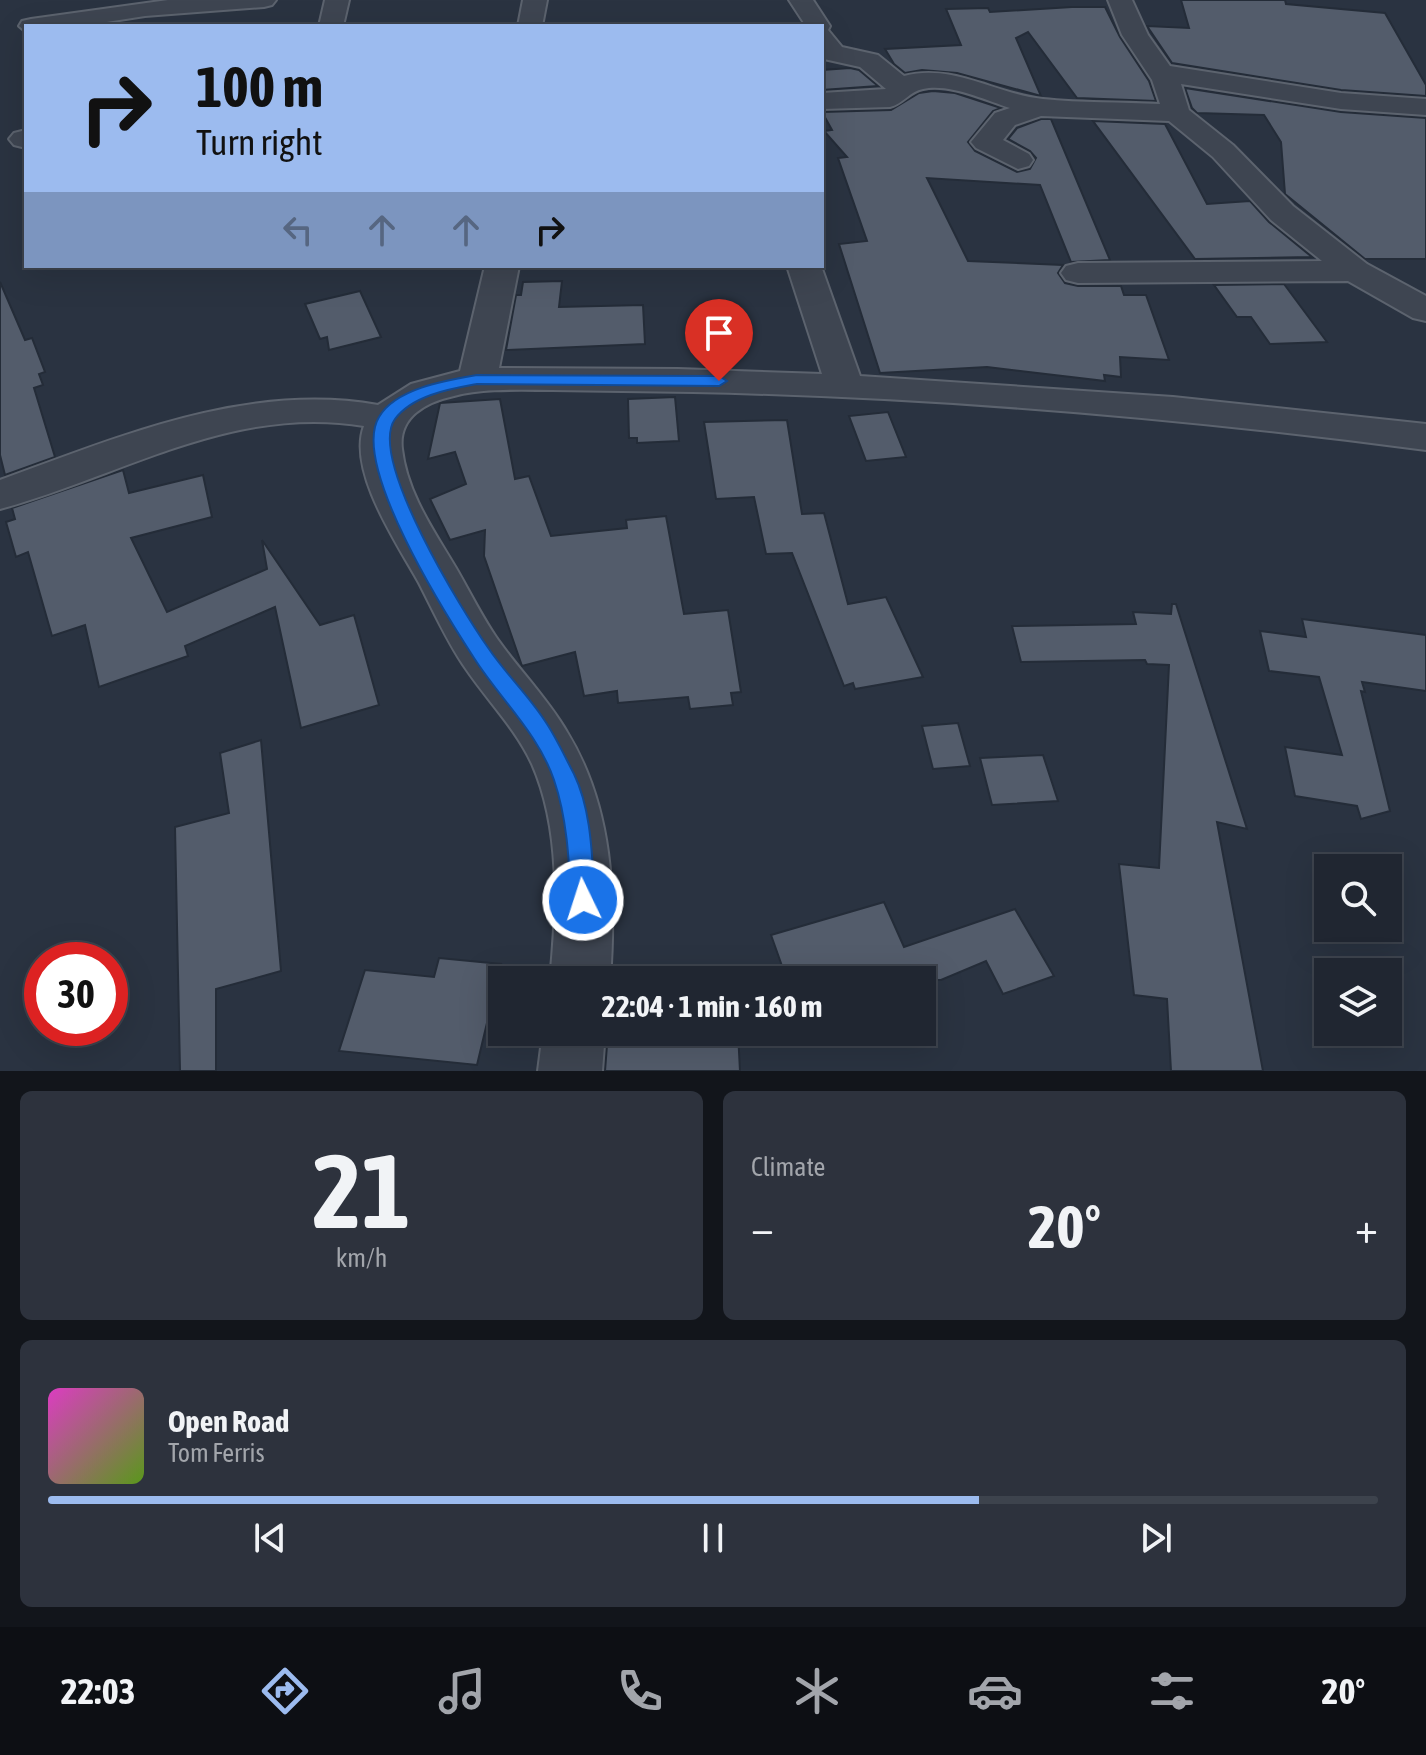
<!DOCTYPE html>
<html lang="en">
<head>
<meta charset="utf-8">
<style>
  body { margin:0; font-family:"Asap Condensed",sans-serif; background:#2d323d; color:#f1f3f6; height:100vh; display:flex; flex-direction:column; font-size:30px; white-space:nowrap }
  * { box-sizing:border-box; margin:0 }
  p { font-size:26px; color:#a2a5ab }
  .icon { flex:none; width:44px; height:44px; fill:none; stroke:currentColor; stroke-width:2; stroke-linecap:round; stroke-linejoin:round }
  .map { position:relative; height:1071px; overflow:hidden }
  .panel { display:flex; flex-direction:column; gap:20px; padding:20px; background:#12151b; flex:1 }
  .panel>* { flex:none }
  .top-card { position:absolute; left:24px; top:24px; width:800px; height:244px; border-radius:0px; box-shadow:0 8px 32px #0002,0 0 0 2px #3d434d; background:#9cbbef; color:#111; overflow:hidden }
  .buttons { position:absolute; left:1314px; top:854px; display:grid; gap:16px }
  .buttons a { display:grid; place-items:center; width:88px; height:88px; border-radius:0px; background:#202631; box-shadow:0 8px 32px #0002,0 0 0 2px #3d434d; font-size:40px }
  .speed { position:absolute; left:24px; top:942px; display:flex; gap:16px; font-size:40px; font-weight:700; text-align:center }
  .speed>* { display:grid; place-content:center; width:104px; height:104px; border-radius:50%; background:#202631; box-shadow:0 8px 32px #0002,0 0 0 2px #3d434d; line-height:1 }
  .speed .limit { border:12px solid #d22; background:#fff; color:#111 }
  .pin { position:absolute; display:grid; place-items:center; width:68px; height:68px; color:#fff; margin:-82px -34px; border-radius:50% 50% 50% 0; rotate:-45deg; box-shadow:0 0 8px #0007 }
  .pin .icon { rotate:45deg }
  .me { position:absolute; width:88px; margin:-44px; rotate:356deg; stroke-linejoin:round; filter:drop-shadow(0 0 6px #0008) }
  .turn { display:flex; align-items:center; gap:28px; height:168px; padding:0 40px; font-size:36px }
  .turn .icon { width:104px; height:104px; stroke-width:2.5 }
  .turn b { display:block; font-size:56px; line-height:68px }
  .lanes { display:flex; align-items:center; height:76px; padding:0 40px; background:#0003; justify-content:center; gap:40px; direction:ltr }
  .lanes .off { opacity:.35 }
  .big { font-size:60px; font-weight:700; line-height:1.1 }
  .panel .tile { flex:1; display:flex; flex-direction:column; justify-content:center; gap:12px; min-width:0; padding:0 28px; border-radius:12px; background:#2d323d }
  .panel .dial { align-items:center; gap:0 }
  .dial b { font-size:104px; line-height:1 }
  .song { display:flex; align-items:center; gap:24px }
  .cover { width:96px; height:96px; border-radius:12px; background:linear-gradient(135deg,hsl(310 70% 55%),hsl(90 70% 35%)) }
  .played { height:8px; border-radius:4px; background:linear-gradient(90deg,#9cbbef 70%,#3d434d 70%) }
  .keys { display:flex; justify-content:space-around; direction:ltr }
  .heat { display:flex; justify-content:space-between; align-items:center; font-size:44px; direction:ltr }
  .panel .tiles { flex:1; display:grid; gap:20px; grid-template-columns:1fr 1fr }
  .tile:last-child { grid-column:span 2 }
  .trip { position:absolute; left:488px; top:966px; width:448px; height:80px; border-radius:0px; background:#202631; box-shadow:0 8px 32px #0002,0 0 0 2px #3d434d; font-weight:700; line-height:80px; text-align:center }
  .tabs { display:flex; height:128px; justify-content:space-around; align-items:center; background:#0d0f14; color:#a2a5ab }
  .tabs .icon { width:56px; height:56px }
  .tabs .on { color:#9cbbef }
  .tabs b { font-size:36px; color:#f1f3f6 }
  .map>svg:first-child { display:block }
  .building { fill:#535c6b; stroke:#242c38; stroke-width:2 }
  .lines { fill:none; stroke-linecap:round; stroke-linejoin:round }
  .minor-casing { stroke:#5c636e; stroke-width:4 }
  .minor { fill:#3e4551; fill-rule:evenodd }
  .route { fill:#1a73e8; stroke:#114b97; stroke-width:2 }
</style>
</head>
<body>
<div class="map">
<svg width="1426" height="1071" viewBox="0 0 1426 1071">
  <rect width="100%" height="100%" fill="#2a3341"/>
  <!-- building -->
  <g class="building">
    <polygon points="1181,0 1285,0 1286,4 1385,13 1426,85 1426,96 1341,90 1172,63 1147,26 1189,28"/>
    <polygon points="1072,7 1105,7 1120,37 1149,81 1156,101 1077,98 1028,32 1016,38 1041,96 957,73 922,70 905,73 894,64 885,49 961,45 946,9 988,8 990,12"/>
    <polygon points="850,68 859,70 878,86 822,90 822,70"/>
    <polygon points="1185,88 1341,112 1426,118 1426,259 1365,259 1285,194 1281,142 1264,115 1197,113 1192,108"/>
    <polygon points="933,91 955,93 1001,108 993,111 968,142 975,151 1017,172 1030,169 1036,158 1030,151 1008,139 1017,128 1041,119 1051,119 1110,260 1071,262 1040,185 927,178 968,261 1063,265 1058,273 1065,283 1078,286 1121,286 1124,295 1146,295 1169,360 1120,357 1121,377 1104,375 1105,381 987,367 880,373 839,244 867,241 838,158 847,157 824,131 832,130 822,112 891,110 919,93"/>
    <polygon points="1093,121 1165,124 1207,204 1250,201 1269,222 1312,257 1195,259"/>
    <polygon points="562,281 559,307 643,305 645,344 506,350 516,295 521,295 523,282"/>
    <polygon points="0,282 25,340 32,338 45,372 39,374 43,385 34,388 55,457 5,475 0,455"/>
    <polygon points="1284,284 1327,342 1270,344 1251,317 1237,317 1214,285"/>
    <polygon points="360,291 381,337 329,350 327,337 320,339 305,304"/>
    <polygon points="675,397 679,441 637,443 637,438 629,438 628,399"/>
    <polygon points="500,399 515,479 529,476 551,536 627,528 626,520 666,516 684,614 728,610 741,692 731,693 733,705 690,709 688,697 618,703 617,691 584,696 575,652 522,666 484,556 485,530 450,540 430,499 466,484 455,452 428,459 440,403"/>
    <polygon points="888,412 906,457 866,461 849,416"/>
    <polygon points="787,420 802,514 824,513 848,604 886,597 923,677 855,689 853,683 844,686 792,553 766,554 754,497 716,499 704,422"/>
    <polygon points="123,470 129,493 203,475 212,517 131,538 167,612 267,569 262,540 320,625 354,615 379,705 301,728 275,607 185,646 188,656 99,687 85,625 52,636 28,552 16,557 6,522 15,519 12,508"/>
    <polygon points="1172,604 1176,604 1247,829 1217,822 1263,1071 1171,1071 1167,999 1134,995 1119,864 1159,868 1169,665 1147,664 1145,660 1021,662 1012,626 1136,624 1133,612 1171,614"/>
    <polygon points="1302,619 1426,635 1426,691 1362,682 1365,692 1361,691 1390,811 1361,819 1357,806 1295,796 1285,747 1342,755 1319,677 1269,671 1260,631 1306,637"/>
    <polygon points="958,723 970,766 933,769 922,726"/>
    <polygon points="261,740 281,971 216,989 216,1071 180,1071 175,827 229,813 220,753"/>
    <polygon points="1043,755 1058,801 992,805 980,758"/>
    <polygon points="884,902 904,947 1015,909 1054,976 1003,994 986,961 941,980 787,980 771,935"/>
    <polygon points="439,958 501,964 477,1065 339,1051 365,970 434,977"/>
    <polygon points="608,1032 738,1032 740,1071 605,1071"/>
  </g>
  <g class="lines">
    <!-- minor casing -->
    <g class="minor-casing">
      <g id="minor">
        <polygon points="168,0 276,0 272,5 264,7 145,16 81,26 26,26 26,32 19,26 22,21 31,19"/>
        <polygon points="325,0 349,0 343,26 319,26"/>
        <polygon points="523,0 547,0 542,26 518,26"/>
        <path d="M789 0H813L830 26 828 30 842 47 878 55 904 76C953 63 995 94 1043 99 1081 103 1121 102 1160 104L1152 80 1122 35 1108 0H1132L1148 35 1170 66 1341 93 1426 99V115L1341 109 1181 84 1189 110 1233 145 1293 206 1367 264 1426 296V321L1413 318 1348 281 1078 283 1066 280 1061 273 1066 266 1078 263 1322 261 1271 220 1213 157 1169 121 1041 116 1015 125 1003 140 1029 154 1033 160 1029 166 1018 169 976 148 971 142 995 113 1010 108C985 100 949 83 923 89 910 91 903 104 890 107L822 109V93L886 89 860 67 824 59 822 26H806Z"/>
        <polygon points="26,130 26,148 14,145 9,139 14,133"/>
        <path d="M485 266H519L499 368 678 369 822 374 787 266H821L860 376 1173 397 1426 424V450C1183 418 938 397 693 392 646 391 599 391 552 390 520 390 485 388 454 396 426 402 398 417 402 449 407 493 434 531 456 568 470 592 482 617 498 640 520 671 548 699 567 732 613 807 616 895 610 980H550C557 910 561 830 532 764 516 729 487 700 466 669 447 642 434 612 419 583 398 545 347 471 364 426 232 404 122 476 0 509V480C121 436 248 382 378 405L411 384 460 371Z"/>
        <polygon points="543,1032 605,1032 602,1071 538,1071"/>
      </g>
    </g>
    <!-- minor -->
    <use href="#minor" class="minor"/>
  </g>
  <!-- route -->
  <path class="route" d="M477 375 719 376 727 381 719 386 477 384C450 389 413 395 395 419 367 458 463 612 489 649 506 674 528 695 545 721 556 737 565 757 574 774 592 811 592 859 595 900L592 907 583 910 575 907 571 900C569 860 567 818 554 780 538 733 500 699 474 658 446 615 350 464 379 417 396 388 448 380 477 375Z"/>
</svg>
<div class="buttons">
<a><svg class="icon" aria-label="search" viewBox="0 0 24 24"><circle cx="10" cy="10" r="6"/><path d="M15 15l6 6"/></svg></a>
<a><svg class="icon" aria-label="layers" viewBox="0 0 24 24"><path d="M12 4l9 5-9 5-9-5zM3 14l9 5 9-5"/></svg></a>
</div>
<div class="speed"><div class="limit">30</div></div>
<div class="pin" style="left:719px;top:381px;background:#d93025"><svg class="icon" aria-label="arrive" viewBox="0 0 24 24"><path d="M6 21V4h12l-3 4 3 4H6"/></svg></div>
<svg class="me" style="left:583px;top:900px" viewBox="-20 -20 40 40"><circle r="17" fill="#1a73e8" stroke="#fff" stroke-width="3"/><path d="M0-11L8 9 0 5-8 9z" fill="#fff"/></svg>
<div class="trip">22:04 · 1 min · 160 m</div>
<div class="top-card">
<div class="turn"><svg class="icon" aria-label="right" viewBox="0 0 24 24"><path d="M7 20v-9h11M14 6l5 5-5 5"/></svg><div><b>100 m</b>Turn right</div></div>
<div class="lanes"><svg class="icon off" aria-label="left" viewBox="0 0 24 24"><path d="M17 20v-9H6M10 6l-5 5 5 5"/></svg><svg class="icon off" aria-label="ahead" viewBox="0 0 24 24"><path d="M12 20V5M6 11l6-6 6 6"/></svg><svg class="icon off" aria-label="ahead" viewBox="0 0 24 24"><path d="M12 20V5M6 11l6-6 6 6"/></svg><svg class="icon" aria-label="right" viewBox="0 0 24 24"><path d="M7 20v-9h11M14 6l5 5-5 5"/></svg></div>
</div>
</div>
<section class="panel">
<div class="tiles">
<div class="tile dial"><b>21</b><p>km/h</p></div>
<div class="tile"><p>Climate</p>
<div class="heat"><a>−</a><b class="big">20°</b><a>+</a></div>
</div>
<div class="tile">
<div class="song"><i class="cover"></i><div><b>Open Road</b><p>Tom Ferris</p></div></div>
<div class="played"></div>
<div class="keys"><svg class="icon" aria-label="previous" viewBox="0 0 24 24"><path d="M18 5L8 12l10 7zM5 5v14"/></svg><svg class="icon" aria-label="pause" viewBox="0 0 24 24"><path d="M8 5v14M16 5v14"/></svg><svg class="icon" aria-label="next" viewBox="0 0 24 24"><path d="M6 5l10 7-10 7zM19 5v14"/></svg></div>
</div>
</div>
</section>
<nav class="tabs">
<b>22:03</b>
<svg class="icon on" aria-label="directions" viewBox="0 0 24 24"><path d="M12 3l9 9-9 9-9-9zM9 14v-3h6M13 9l2 2-2 2"/></svg>
<svg class="icon" aria-label="music" viewBox="0 0 24 24"><path d="M9 18V5l10-2v13"/><circle cx="6" cy="18" r="3"/><circle cx="16" cy="16" r="3"/></svg>
<svg class="icon" aria-label="phone" viewBox="0 0 24 24"><path d="M5 4h4l2 5-3 2q2 4 5 5l2-3 5 2v4C11 20 4 13 5 4z"/></svg>
<svg class="icon" aria-label="climate" viewBox="0 0 24 24"><path d="M12 3v18M4 7l16 10M4 17L20 7"/></svg>
<svg class="icon" aria-label="car" viewBox="0 0 24 24"><path d="M5 17H2v-5l4-1 3-4h7l3 4 3 1v5h-3M9 17h6M6 11h13"/><circle cx="7" cy="17" r="2"/><circle cx="17" cy="17" r="2"/></svg>
<svg class="icon" aria-label="filters" viewBox="0 0 24 24"><path d="M4 7h16M4 17h16"/><circle cx="9" cy="7" r="2"/><circle cx="15" cy="17" r="2"/></svg>
<b>20°</b>
</nav>
</body>
</html>
